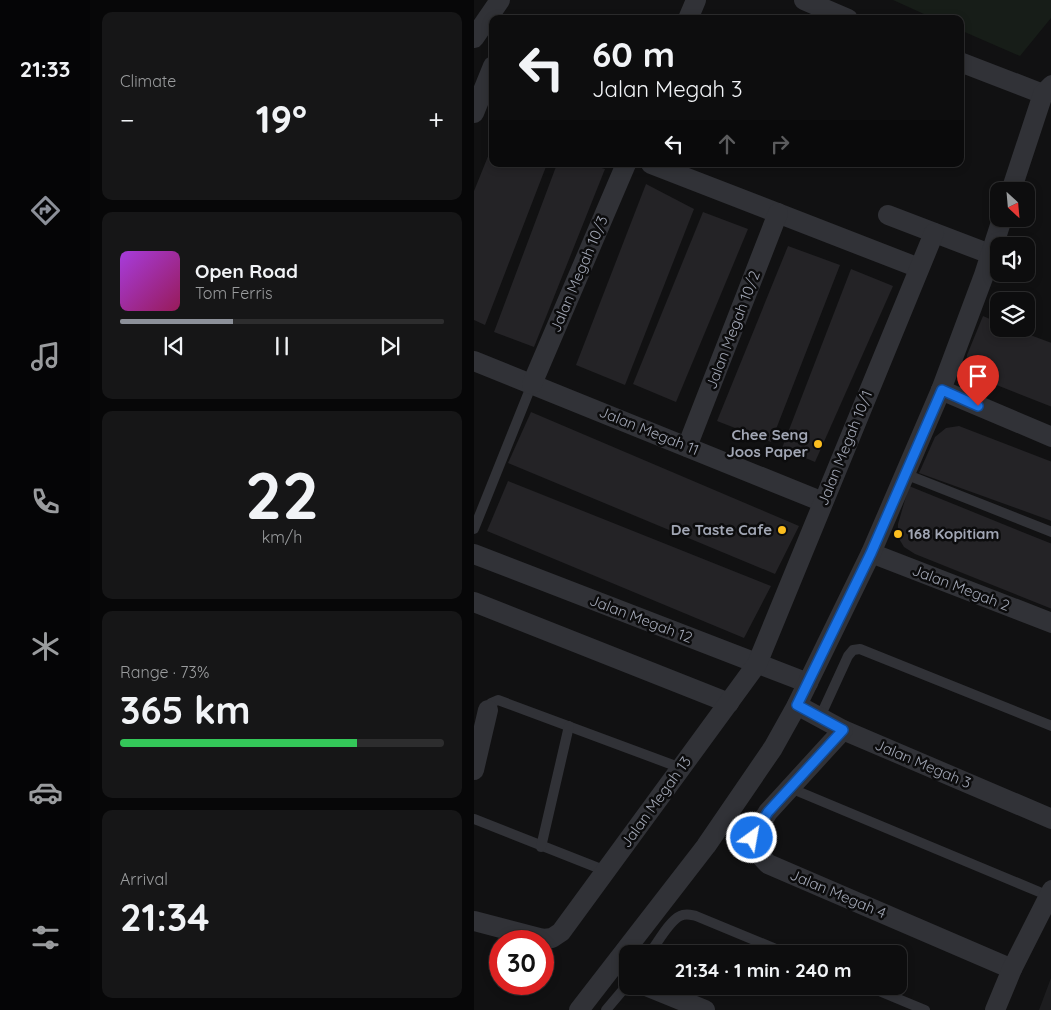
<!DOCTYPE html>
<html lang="en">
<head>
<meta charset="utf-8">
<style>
  body { margin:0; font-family:Quicksand,sans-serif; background:#161617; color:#f1f3f6; height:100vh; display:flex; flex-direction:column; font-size:19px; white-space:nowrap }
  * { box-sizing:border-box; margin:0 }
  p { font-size:16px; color:#9a9c9e }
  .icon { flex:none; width:28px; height:28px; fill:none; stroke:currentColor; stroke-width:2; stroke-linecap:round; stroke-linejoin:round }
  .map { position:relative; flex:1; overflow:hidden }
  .details { display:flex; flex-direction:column; gap:12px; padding:12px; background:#070708; width:384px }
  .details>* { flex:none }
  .top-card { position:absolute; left:15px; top:15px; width:475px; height:152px; border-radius:10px; box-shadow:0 2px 8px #0003,0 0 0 1px #2d2d2e; background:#0d0d0e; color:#f1f3f6; overflow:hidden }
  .needle { width:32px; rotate:154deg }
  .controls { position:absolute; left:516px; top:182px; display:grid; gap:10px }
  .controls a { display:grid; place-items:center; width:45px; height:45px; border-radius:10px; background:#0d0d0e; box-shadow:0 2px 8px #0003,0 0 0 1px #2d2d2e; font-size:25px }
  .speed { position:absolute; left:15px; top:930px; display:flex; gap:10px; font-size:25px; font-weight:700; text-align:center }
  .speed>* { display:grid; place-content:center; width:65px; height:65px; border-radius:50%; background:#0d0d0e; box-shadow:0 2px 8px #0003,0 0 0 1px #2d2d2e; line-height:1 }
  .speed .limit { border:8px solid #d22; background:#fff; color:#111 }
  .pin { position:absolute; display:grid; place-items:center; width:42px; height:42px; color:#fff; margin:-51px -21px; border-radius:50% 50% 50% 0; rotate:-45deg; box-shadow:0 0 5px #0007 }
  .pin .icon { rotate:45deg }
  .me { position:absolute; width:55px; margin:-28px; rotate:32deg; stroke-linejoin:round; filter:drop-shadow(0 0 4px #0008) }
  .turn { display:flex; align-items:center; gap:18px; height:105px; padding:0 20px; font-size:22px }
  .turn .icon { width:65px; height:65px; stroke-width:2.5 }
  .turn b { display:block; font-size:35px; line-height:42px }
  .lanes { display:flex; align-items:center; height:48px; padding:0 20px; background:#0003; justify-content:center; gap:25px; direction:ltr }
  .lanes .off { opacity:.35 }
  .big { font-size:38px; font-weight:700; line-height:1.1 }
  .details .tile { flex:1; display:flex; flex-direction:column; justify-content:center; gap:8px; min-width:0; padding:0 18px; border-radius:10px; background:#161617 }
  .details .dial { align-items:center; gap:0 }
  .dial b { font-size:65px; line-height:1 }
  .song { display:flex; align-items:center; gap:15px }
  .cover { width:60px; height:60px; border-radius:8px; background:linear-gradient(135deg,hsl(280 70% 55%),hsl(330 70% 35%)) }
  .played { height:5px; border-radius:2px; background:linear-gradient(90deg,#8c9099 35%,#2d2d2e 35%) }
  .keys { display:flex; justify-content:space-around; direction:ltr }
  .heat { display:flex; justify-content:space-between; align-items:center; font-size:28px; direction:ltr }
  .charge { height:8px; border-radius:4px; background:linear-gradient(90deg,#34c759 73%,#2d2d2e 0) }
  .trip { position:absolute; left:145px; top:945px; width:288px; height:50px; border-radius:10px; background:#0d0d0e; box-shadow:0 2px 8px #0003,0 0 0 1px #2d2d2e; font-weight:700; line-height:50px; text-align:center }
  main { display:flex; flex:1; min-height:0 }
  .tabs { display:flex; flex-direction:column; width:90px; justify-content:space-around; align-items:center; background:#050506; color:#9a9c9e }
  .tabs .icon { width:35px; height:35px }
  .tabs .current { color:#8c9099 }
  .tabs b { font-size:22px; color:#f1f3f6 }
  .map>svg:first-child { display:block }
  .built { fill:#1d1d1f }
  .green { fill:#171d18 }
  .building { fill:#242326 }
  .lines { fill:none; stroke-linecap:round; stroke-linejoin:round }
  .lane { stroke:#313237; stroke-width:10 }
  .street { stroke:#313237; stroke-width:20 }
  .route-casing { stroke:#114b97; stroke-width:12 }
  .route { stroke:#1a73e8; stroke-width:9 }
  .poi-dot { fill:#fcbe1f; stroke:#0c0c0d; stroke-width:2 }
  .labels { text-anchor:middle; stroke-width:5; stroke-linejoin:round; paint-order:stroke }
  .street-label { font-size:15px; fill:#a1a6b4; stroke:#0c0c0d }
  .poi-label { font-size:15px; font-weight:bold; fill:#a1a6b4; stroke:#0c0c0d; text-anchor:end }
</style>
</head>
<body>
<main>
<nav class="tabs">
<b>21:33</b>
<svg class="icon current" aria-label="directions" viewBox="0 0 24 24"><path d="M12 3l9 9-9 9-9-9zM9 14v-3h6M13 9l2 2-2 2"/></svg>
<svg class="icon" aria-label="music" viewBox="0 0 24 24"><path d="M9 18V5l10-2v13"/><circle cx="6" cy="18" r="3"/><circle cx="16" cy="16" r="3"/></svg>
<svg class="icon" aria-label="phone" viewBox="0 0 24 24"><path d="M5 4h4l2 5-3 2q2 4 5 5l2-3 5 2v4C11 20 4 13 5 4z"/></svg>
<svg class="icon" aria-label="climate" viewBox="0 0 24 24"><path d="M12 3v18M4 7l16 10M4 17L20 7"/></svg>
<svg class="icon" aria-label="car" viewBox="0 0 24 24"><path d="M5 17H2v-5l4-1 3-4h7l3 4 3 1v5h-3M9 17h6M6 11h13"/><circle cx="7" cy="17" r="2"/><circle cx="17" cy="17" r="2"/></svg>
<svg class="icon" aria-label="filters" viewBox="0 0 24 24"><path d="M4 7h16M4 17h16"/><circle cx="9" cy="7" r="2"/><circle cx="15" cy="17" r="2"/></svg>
</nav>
<section class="details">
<div class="tile"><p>Climate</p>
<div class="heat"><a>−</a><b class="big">19°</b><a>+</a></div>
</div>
<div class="tile">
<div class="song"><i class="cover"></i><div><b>Open Road</b><p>Tom Ferris</p></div></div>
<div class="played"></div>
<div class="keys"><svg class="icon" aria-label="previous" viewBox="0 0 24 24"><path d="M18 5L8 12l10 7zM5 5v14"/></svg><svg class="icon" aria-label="pause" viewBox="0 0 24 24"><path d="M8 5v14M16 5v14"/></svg><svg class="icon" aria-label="next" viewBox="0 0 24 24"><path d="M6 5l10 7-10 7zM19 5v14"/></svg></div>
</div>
<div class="tile dial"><b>22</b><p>km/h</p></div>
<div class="tile"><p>Range · 73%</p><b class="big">365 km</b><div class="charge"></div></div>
<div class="tile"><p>Arrival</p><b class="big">21:34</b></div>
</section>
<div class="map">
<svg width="578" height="1010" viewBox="0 0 578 1010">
  <rect width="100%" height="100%" fill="#111112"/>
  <!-- built -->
  <polygon class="built" points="577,978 577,1010 565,1010"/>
  <!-- green -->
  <polygon class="green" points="419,0 577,0 577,18 546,56 486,30 486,19 461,19"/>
  <!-- building -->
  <g class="building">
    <polygon points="19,144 19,164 73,164 11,325 0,320 0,191"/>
    <polygon points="83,164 114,164 131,169 60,347 20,332"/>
    <polygon points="172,184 220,209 151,385 102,365"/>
    <polygon points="229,212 274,229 202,402 159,384"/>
    <polygon points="314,246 366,265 297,442 243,421"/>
    <polygon points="377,269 419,286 341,462 308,448"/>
    <polygon points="509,316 525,323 525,329 540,329 578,343 578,407 500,376 492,366 493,355"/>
    <polygon points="57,412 325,526 301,574 34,463"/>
    <polygon points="485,426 578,462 578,521 445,473 461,437 472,428"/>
    <polygon points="34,481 297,586 270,638 13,531"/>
    <polygon points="435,486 578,544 578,609 441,554 430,547 424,537 424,524"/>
  </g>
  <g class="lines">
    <!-- lane -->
    <g class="lane">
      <polyline points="431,474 578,532"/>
      <polyline points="0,529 58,384"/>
      <polyline points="14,710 17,703 24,700 207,768"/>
      <polyline points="346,717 374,656 379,650 386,649 578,726"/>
      <polyline points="316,788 575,896"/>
      <polyline points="0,819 132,871"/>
      <polyline points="67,847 95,726"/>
      <path d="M175 954C183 944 195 921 206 916 212 913 217 915 222 916L314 954"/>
      <polyline points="393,986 451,1010"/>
      <polyline points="132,1010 154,984"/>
    </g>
    <!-- street -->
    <g class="street">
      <polyline points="330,0 374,19"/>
      <polyline points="214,19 222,0"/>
      <polyline points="0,38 26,0"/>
      <polyline points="486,62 569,94"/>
      <polyline points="0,113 19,66"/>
      <polyline points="177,164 445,268"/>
      <polyline points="537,191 569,94 578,85"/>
      <polyline points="414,215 516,254"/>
      <polyline points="0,361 349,502"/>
      <polyline points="58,384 152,164"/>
      <polyline points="467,390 578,437"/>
      <polyline points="213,447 304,213"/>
      <polyline points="397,553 578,623"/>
      <polyline points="0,554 334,683"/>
      <polyline points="0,602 255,703"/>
      <polyline points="323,705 369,730 578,819"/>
      <polyline points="369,730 294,812 278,838 280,849 294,864 538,969"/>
      <polyline points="0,770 14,710"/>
      <polyline points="0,921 69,939 78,938 87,932 283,664 460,233"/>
      <polyline points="172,986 231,1010"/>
      <polyline points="105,1010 232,846 299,748 323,705 397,553 467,390 510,275 528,219"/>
      <polyline points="521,1010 538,969 578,890"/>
    </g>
  </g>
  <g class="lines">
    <!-- route casing -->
    <g class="route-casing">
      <polyline id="route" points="278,838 294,812 369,730 323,705 397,553 468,390 504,406"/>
    </g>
    <!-- route -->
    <use href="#route" class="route"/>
  </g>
  <!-- markers -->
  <g class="poi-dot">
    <circle cx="344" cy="444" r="5"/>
    <circle cx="308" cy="530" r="5"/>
    <circle cx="424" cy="534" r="5"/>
  </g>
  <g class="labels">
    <!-- street labels -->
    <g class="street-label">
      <text transform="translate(105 274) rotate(-67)" y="5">Jalan Megah 10/3</text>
      <text transform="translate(259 330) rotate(-69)" y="5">Jalan Megah 10/2</text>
      <text transform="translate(175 431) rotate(22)" y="5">Jalan Megah 11</text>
      <text transform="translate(371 448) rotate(-68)" y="5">Jalan Megah 10/1</text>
      <text transform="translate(487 588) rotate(21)" y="5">Jalan Megah 2</text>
      <text transform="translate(167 619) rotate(21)" y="5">Jalan Megah 12</text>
      <text transform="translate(449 764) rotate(23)" y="5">Jalan Megah 3</text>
      <text transform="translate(182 802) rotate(-54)" y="5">Jalan Megah 13</text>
      <text transform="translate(364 894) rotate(23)" y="5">Jalan Megah 4</text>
    </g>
    <!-- poi labels -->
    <g class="poi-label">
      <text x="334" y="440">Chee Seng<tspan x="334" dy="17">Joos Paper</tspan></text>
      <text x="298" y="535">De Taste Cafe</text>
      <text x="434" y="539" text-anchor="start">168 Kopitiam</text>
    </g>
  </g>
</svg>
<div class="controls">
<a><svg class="needle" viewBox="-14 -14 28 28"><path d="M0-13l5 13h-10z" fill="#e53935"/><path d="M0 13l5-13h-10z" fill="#9a9c9e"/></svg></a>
<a><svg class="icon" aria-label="sound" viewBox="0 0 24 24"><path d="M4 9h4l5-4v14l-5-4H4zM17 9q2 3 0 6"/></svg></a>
<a><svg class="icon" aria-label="layers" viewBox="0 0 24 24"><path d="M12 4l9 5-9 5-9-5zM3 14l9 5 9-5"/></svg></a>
</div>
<div class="speed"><div class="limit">30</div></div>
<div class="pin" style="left:504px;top:406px;background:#d93025"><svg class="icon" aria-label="arrive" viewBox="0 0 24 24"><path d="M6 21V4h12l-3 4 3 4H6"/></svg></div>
<svg class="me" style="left:278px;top:838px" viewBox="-20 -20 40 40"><circle r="17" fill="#1a73e8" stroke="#fff" stroke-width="3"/><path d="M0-11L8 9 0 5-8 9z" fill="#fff"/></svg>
<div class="trip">21:34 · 1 min · 240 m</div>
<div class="top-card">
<div class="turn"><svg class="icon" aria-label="left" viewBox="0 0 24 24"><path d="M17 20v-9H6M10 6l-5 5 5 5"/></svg><div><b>60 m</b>Jalan Megah 3</div></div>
<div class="lanes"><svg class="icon" aria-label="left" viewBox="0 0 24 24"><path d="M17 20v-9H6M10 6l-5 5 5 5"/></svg><svg class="icon off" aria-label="ahead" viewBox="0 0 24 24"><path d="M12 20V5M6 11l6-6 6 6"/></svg><svg class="icon off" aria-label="right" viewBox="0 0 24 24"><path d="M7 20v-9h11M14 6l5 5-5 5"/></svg></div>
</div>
</div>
</main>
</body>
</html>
